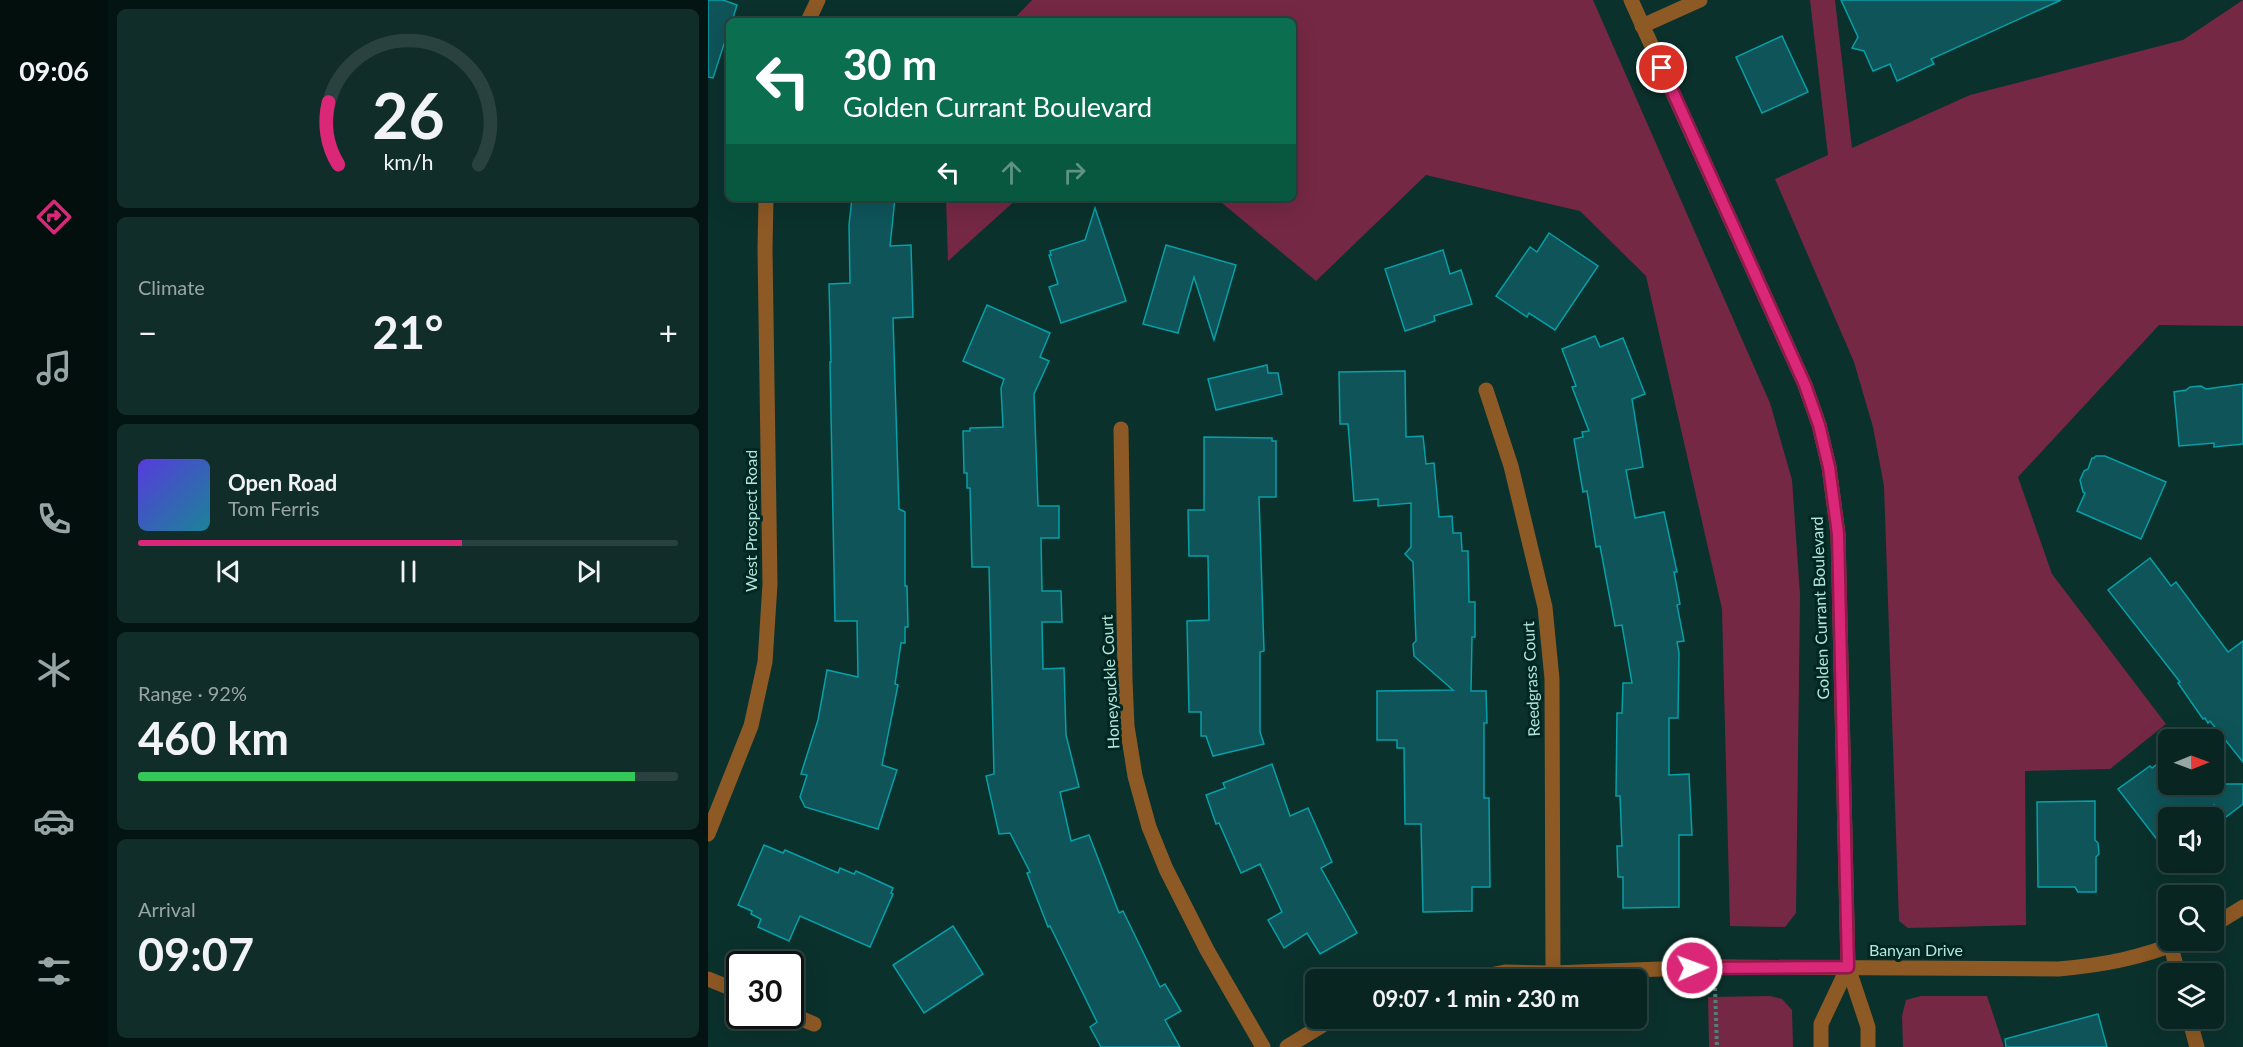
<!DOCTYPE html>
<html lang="en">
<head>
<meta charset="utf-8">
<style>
  body { margin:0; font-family:Lato,sans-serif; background:#112d2a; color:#f1f3f6; height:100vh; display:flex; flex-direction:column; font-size:22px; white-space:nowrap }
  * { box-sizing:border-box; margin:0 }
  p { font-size:20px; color:#98a5a5 }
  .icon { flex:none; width:33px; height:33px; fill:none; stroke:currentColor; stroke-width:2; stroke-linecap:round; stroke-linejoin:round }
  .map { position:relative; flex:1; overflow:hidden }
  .sheet { display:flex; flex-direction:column; gap:9px; padding:9px; background:#041412; width:600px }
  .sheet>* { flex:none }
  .top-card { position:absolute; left:18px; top:18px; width:570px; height:183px; border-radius:9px; box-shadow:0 6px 24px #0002,0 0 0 2px #29423f; background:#0b6e4f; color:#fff; overflow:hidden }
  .needle { width:39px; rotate:89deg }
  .controls { position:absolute; left:1450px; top:729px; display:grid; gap:12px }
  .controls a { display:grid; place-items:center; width:66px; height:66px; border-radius:9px; background:#082521; box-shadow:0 6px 24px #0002,0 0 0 2px #29423f; font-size:30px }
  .speed { position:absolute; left:18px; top:951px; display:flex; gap:12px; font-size:30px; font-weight:700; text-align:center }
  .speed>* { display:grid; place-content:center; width:78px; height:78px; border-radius:50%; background:#082521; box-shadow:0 6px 24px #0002,0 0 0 2px #29423f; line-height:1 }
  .speed .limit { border:3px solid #111; border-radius:9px; background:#fff; color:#111 }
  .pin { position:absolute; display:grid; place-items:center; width:51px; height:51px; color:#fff; margin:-26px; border:3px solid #fff; border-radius:50%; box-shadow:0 2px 6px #0007 }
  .me { position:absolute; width:66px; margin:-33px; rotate:88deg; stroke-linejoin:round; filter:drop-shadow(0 0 4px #0008) }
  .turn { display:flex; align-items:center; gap:21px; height:126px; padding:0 18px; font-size:27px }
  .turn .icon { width:78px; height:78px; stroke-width:2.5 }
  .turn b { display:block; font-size:42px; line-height:51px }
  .lanes { display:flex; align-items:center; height:57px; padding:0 18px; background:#0003; justify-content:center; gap:30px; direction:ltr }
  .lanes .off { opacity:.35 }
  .big { font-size:45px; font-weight:700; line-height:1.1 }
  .sheet .widget { flex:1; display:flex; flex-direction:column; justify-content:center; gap:9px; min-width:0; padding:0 21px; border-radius:9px; background:#112d2a }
  .sheet .dial { align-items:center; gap:0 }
  .dial svg { height:156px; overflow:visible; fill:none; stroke:#29423f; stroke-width:7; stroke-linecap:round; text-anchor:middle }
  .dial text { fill:#f1f3f6; stroke:none }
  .song { display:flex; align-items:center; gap:18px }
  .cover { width:72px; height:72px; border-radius:9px; background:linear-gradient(135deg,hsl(250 70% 55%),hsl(190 70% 35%)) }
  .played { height:6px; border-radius:3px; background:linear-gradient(90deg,#db2777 60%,#29423f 60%) }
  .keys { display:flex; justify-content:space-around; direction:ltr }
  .heat { display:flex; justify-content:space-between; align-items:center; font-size:33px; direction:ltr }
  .charge { height:9px; border-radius:4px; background:linear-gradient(90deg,#34c759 92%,#29423f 0) }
  .trip { position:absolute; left:597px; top:969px; width:342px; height:60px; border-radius:9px; background:#082521; box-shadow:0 6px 24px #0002,0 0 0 2px #29423f; font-weight:700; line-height:60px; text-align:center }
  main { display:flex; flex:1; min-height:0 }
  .tab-bar { display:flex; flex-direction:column; width:108px; justify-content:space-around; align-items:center; background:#030f0d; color:#98a5a5 }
  .tab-bar .icon { width:42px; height:42px }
  .tab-bar .on { color:#db2777 }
  .tab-bar b { font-size:27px; color:#f1f3f6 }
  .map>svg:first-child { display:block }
  .green { fill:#752843 }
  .building { fill:#0e5459; stroke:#079fa8; stroke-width:1.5 }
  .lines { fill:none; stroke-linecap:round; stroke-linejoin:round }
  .path { stroke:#537f77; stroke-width:4; stroke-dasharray:3 3; stroke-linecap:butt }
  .street { stroke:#8d5925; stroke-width:15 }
  .route-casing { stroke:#8e194d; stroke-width:15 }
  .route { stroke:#db2777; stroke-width:10 }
  .labels { text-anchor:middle; stroke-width:6; stroke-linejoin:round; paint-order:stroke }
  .street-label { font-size:16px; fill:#b3e6dc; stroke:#012722 }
</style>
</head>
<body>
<main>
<nav class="tab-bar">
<b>09:06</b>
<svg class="icon on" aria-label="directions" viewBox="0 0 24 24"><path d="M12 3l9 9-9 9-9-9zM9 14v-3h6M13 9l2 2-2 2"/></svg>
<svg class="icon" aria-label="music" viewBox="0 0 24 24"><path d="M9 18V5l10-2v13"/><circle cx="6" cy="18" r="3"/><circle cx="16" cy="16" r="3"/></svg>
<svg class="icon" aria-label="phone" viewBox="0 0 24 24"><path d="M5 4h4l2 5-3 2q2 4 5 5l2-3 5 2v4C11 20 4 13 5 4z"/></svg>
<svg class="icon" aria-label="climate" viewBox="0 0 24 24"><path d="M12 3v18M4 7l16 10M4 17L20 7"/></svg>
<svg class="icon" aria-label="car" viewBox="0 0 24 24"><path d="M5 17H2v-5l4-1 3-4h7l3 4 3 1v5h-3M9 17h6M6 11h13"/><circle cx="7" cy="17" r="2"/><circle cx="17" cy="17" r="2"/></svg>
<svg class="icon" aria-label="filters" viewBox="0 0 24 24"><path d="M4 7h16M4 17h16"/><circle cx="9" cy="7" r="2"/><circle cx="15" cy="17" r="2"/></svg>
</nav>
<section class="sheet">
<div class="widget dial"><svg viewBox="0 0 100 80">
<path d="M14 69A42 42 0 1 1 86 69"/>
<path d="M14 69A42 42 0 0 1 9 37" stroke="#db2777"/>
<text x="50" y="56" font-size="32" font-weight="700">26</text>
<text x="50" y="72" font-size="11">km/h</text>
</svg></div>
<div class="widget"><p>Climate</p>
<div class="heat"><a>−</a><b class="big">21°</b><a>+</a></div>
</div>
<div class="widget">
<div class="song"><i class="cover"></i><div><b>Open Road</b><p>Tom Ferris</p></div></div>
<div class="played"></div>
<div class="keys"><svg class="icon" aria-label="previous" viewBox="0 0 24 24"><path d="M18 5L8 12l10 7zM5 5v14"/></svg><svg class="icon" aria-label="pause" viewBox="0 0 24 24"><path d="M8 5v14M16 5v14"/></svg><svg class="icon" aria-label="next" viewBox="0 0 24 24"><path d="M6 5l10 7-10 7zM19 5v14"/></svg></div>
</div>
<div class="widget"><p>Range · 92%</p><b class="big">460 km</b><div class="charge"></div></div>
<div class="widget"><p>Arrival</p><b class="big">09:07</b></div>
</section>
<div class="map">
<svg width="1535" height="1047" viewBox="0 0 1535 1047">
  <rect width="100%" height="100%" fill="#0b312c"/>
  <!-- green -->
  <g class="green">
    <polygon points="324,0 885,0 1062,403 1084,480 1092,595 1088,913 1077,927 1022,926 1014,609 938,276 872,211 718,175 608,281 508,198 585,198 585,21 304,21"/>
    <polygon points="1102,0 1127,0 1144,148 1262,95 1475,40 1535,0 1535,326 1451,325 1310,477 1344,574 1458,724 1402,769 1317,771 1318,925 1200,928 1191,921 1176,486 1165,427 1146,362 1067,179 1120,155"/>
    <polygon points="238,198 310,198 240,261"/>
    <polygon points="1062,996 1074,999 1084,1010 1085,1047 1001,1047 1000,997"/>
    <polygon points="1213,996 1279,996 1296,1047 1195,1047 1194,1016 1198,1000"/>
  </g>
  <!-- building -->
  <g class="building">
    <polygon points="0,0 15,0 29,5 24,21 21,21 21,29 5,78 0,77"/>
    <polygon points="1133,0 1353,0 1223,59 1226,64 1189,81 1182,64 1165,71 1156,51 1144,48 1150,37"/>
    <polygon points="1074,36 1100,92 1054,113 1028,57"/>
    <polygon points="144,198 187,198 182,246 203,245 205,317 185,318 191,509 197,512 197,586 199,586 200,627 197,627 197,643 193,643 187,684 190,685 174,765 189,770 170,829 97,807 92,797 99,775 93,774 110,720 119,670 150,677 149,621 127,621 122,362 123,362 121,284 142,283 141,225"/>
    <polygon points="387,208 418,301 353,323 341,287 350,284 341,255 343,255 342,251 377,240"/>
    <polygon points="841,233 890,266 847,330 821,313 819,317 788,296 822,247 829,252"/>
    <polygon points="458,245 528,265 506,340 486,277 470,333 435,324"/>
    <polygon points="735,250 742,274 753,270 764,304 726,316 727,321 697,331 677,269"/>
    <polygon points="279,305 342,333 332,357 341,361 326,394 330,506 351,506 351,538 333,538 334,591 353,591 354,622 334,622 335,669 356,668 358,735 371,787 352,792 363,841 381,835 411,913 415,911 452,987 457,984 473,1011 457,1020 472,1047 393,1047 382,1027 389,1022 342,926 340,927 319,873 322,872 302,833 291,834 278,776 286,774 281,567 264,567 262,488 259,488 259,473 256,473 255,431 262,431 262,428 295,427 293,388 296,379 255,361"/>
    <polygon points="887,336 892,347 915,338 937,394 924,399 935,467 918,470 927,518 956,512 969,572 966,572 972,604 969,605 976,641 969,642 971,653 970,718 961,718 961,775 981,774 984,835 971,835 971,907 915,908 915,877 910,877 909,846 914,846 912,796 908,796 909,713 914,713 915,683 924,683 914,625 907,626 892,546 888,547 879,491 875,492 866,439 875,437 874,432 881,431 864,387 868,386 854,349"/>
    <polygon points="559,365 560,373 570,373 574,394 508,410 500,379"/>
    <polygon points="697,371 698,437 715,436 718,464 726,463 731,517 744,516 745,533 753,533 754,551 760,551 761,602 767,602 767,637 764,637 763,691 778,691 779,723 776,723 776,798 781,798 782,887 764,887 764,911 715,912 713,824 697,824 696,748 689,748 689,740 669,740 669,691 745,690 706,656 705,644 708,641 705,562 697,554 703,547 703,503 670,506 670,499 646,501 640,424 632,424 631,372"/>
    <polygon points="1535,384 1535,444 1506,447 1506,443 1471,446 1466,392 1478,390 1482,387 1493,386 1498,389"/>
    <polygon points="496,437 564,438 564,441 568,441 568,497 551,497 556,651 552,652 552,732 556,744 505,756 498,736 493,736 493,712 481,712 479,621 501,620 500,556 481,556 480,510 496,510"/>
    <polygon points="1388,456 1397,456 1458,482 1433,539 1369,511 1377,493 1375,492 1372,480 1376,471 1380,469 1384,458 1386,458"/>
    <polygon points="1442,558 1463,586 1468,582 1520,652 1535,641 1535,762 1502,721 1500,723 1497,718 1495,719 1470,683 1472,682 1400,590"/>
    <polygon points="1461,755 1461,784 1535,784 1535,804 1506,826 1506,805 1489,818 1461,818 1461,838 1455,843 1453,841 1451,842 1410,789 1442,766 1444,768"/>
    <polygon points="564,764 582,816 600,808 624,862 613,868 649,933 612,954 599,933 576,948 560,920 574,912 552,864 533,873 511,823 508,824 498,795 517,788 515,783"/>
    <polygon points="1387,801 1387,840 1390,843 1391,854 1388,857 1388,892 1370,892 1367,887 1330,887 1329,802"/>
    <polygon points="56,845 75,853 77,850 130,873 132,868 146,874 148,871 185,888 183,893 185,894 162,947 92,916 81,941 50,927 53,919 43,914 44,911 30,905"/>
    <polygon points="245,926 275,974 216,1013 185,965"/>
    <polygon points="1390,1014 1399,1047 1298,1047 1297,1039"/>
  </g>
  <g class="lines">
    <!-- path -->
    <polyline class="path" points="1007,988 1009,1047"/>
    <!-- street -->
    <g class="street">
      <polyline points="923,0 1097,385 1111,425 1121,467 1130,534 1140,967 1160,1027 1160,1047"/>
      <polyline points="100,21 110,0"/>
      <polyline points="934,26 992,0"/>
      <polyline points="778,390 803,466 837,607 844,679 845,973"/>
      <polyline points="413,429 417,680 419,726 427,776 441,827 458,869 499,950 555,1047"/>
      <polyline points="0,834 43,726 57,662 62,584 57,249 58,198"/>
      <polyline points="1506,925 1535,907"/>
      <polyline points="1463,946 1470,974"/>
      <polyline points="0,979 32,992"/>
      <path d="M756 980 797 972 845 973 1007 967 1350 969C1397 965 1432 958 1477 940"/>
      <polyline points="82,1014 106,1024"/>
      <polyline points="1481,1018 1489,1047"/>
      <polyline points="579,1047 626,1018"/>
      <polyline points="1113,1047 1113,1024 1140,967"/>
    </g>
  </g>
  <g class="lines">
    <!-- route casing -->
    <g class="route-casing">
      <polyline id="route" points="954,68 1097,385 1111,425 1121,467 1130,534 1140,967 984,968"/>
    </g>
    <!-- route -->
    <use href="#route" class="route"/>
  </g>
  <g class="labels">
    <!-- street labels -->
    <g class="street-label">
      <text transform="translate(43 521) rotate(-90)" y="6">West Prospect Road</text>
      <text transform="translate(1112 608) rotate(-92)" y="6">Golden Currant Boulevard</text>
      <text transform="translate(823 679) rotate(-93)" y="6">Reedgrass Court</text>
      <text transform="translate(402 682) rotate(-93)" y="6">Honeysuckle Court</text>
      <text x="1208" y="956">Banyan Drive</text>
    </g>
  </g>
</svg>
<div class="controls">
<a><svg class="needle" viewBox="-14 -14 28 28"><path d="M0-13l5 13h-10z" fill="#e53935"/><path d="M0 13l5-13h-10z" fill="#98a5a5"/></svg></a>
<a><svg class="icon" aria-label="sound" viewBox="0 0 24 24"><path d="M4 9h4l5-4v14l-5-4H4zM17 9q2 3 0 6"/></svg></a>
<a><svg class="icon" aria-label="search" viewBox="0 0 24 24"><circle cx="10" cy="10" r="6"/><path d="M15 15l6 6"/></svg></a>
<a><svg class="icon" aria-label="layers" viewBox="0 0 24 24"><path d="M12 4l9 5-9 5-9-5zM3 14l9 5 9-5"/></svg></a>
</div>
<div class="speed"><div class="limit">30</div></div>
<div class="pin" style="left:954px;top:68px;background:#d93025"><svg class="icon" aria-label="arrive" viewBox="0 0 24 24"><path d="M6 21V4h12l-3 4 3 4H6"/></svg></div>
<svg class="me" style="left:984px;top:968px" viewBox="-20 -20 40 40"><circle r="17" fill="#db2777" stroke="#fff" stroke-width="3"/><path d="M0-11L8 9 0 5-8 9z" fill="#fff"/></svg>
<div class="trip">09:07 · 1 min · 230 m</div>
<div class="top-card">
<div class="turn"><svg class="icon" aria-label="left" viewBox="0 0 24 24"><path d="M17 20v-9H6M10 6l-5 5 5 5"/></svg><div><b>30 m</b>Golden Currant Boulevard</div></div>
<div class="lanes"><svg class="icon" aria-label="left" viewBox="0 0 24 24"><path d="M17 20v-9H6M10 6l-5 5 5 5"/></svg><svg class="icon off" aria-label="ahead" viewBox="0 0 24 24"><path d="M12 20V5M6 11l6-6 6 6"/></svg><svg class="icon off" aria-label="right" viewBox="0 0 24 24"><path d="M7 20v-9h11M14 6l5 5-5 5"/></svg></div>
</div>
</div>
</main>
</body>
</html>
